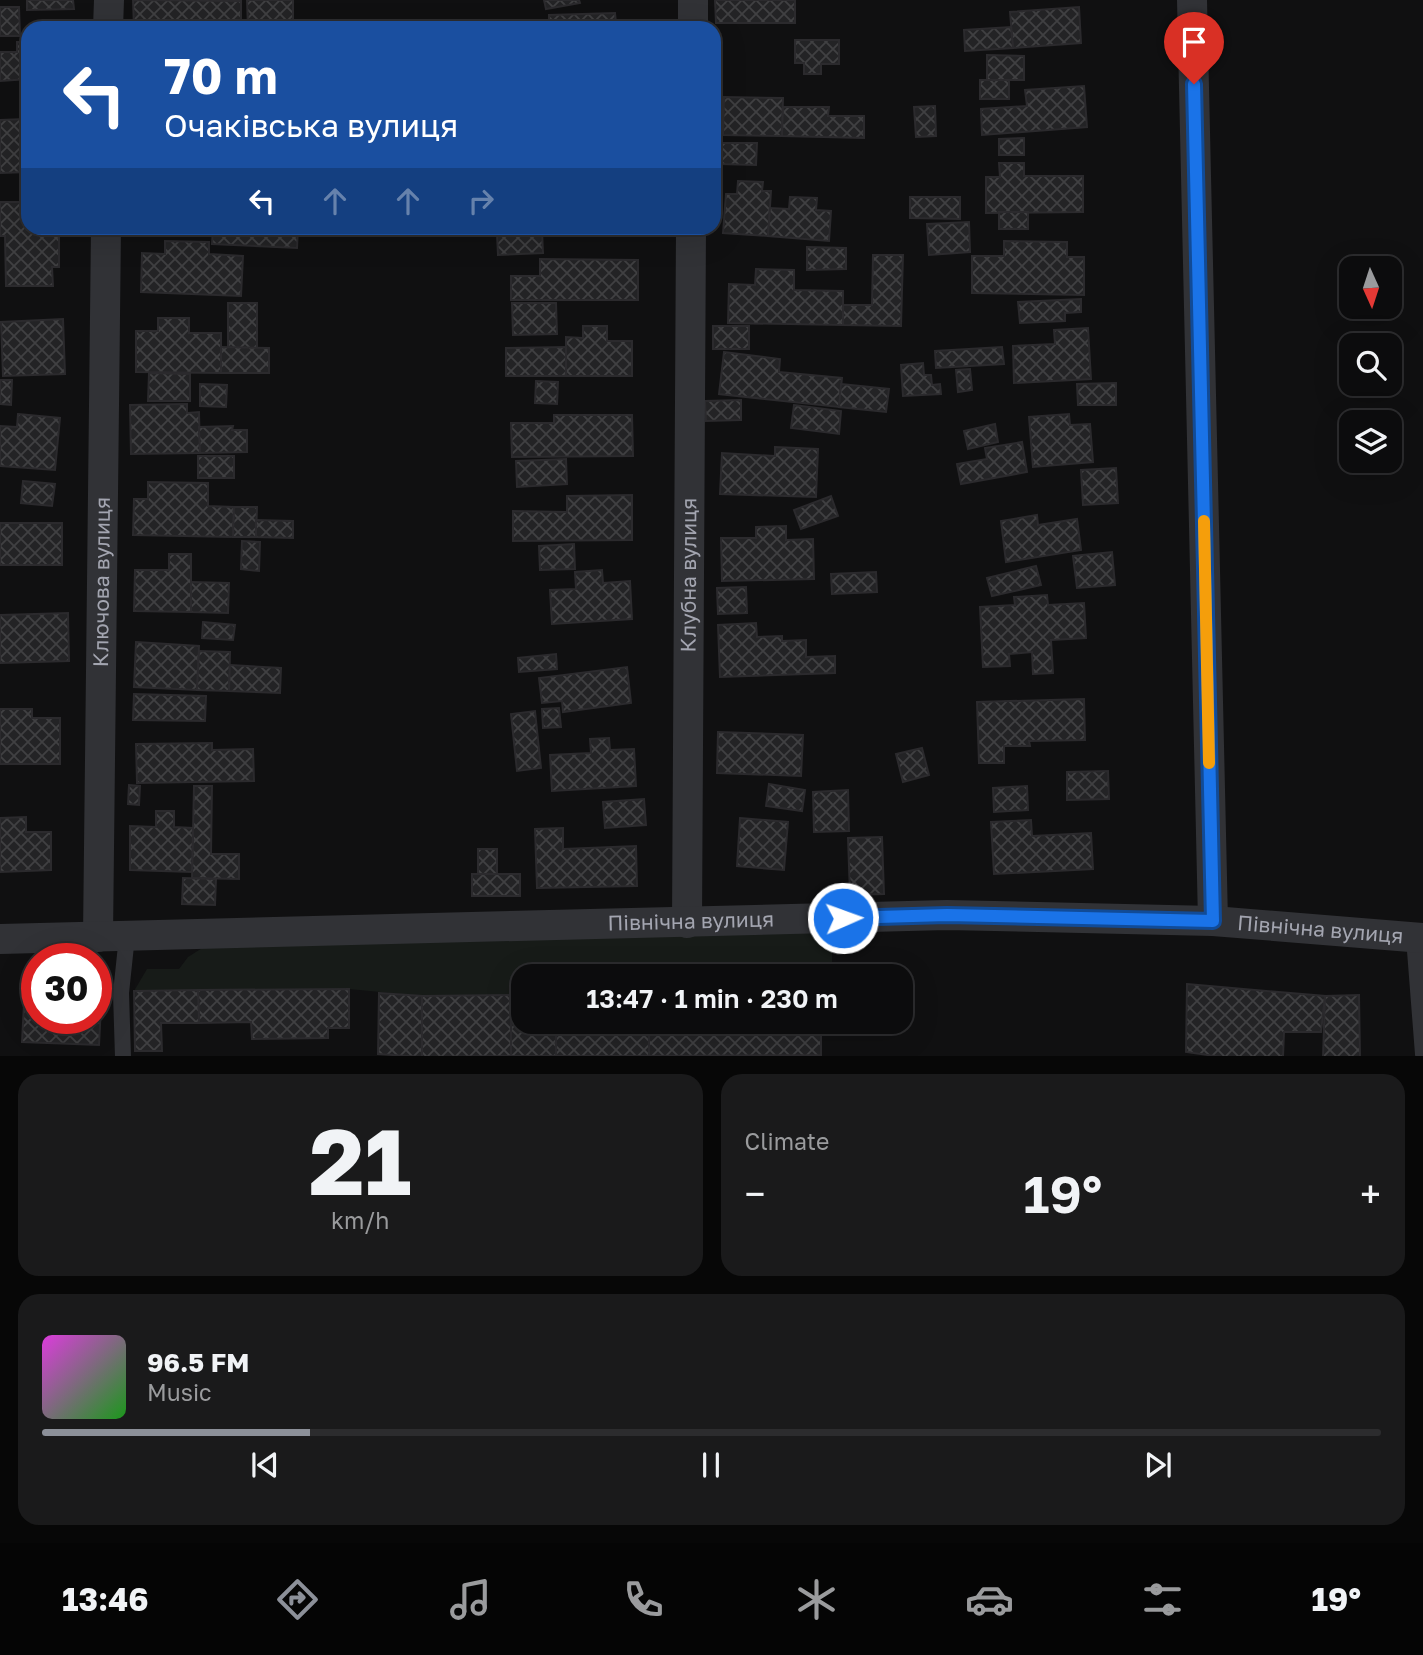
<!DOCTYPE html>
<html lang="en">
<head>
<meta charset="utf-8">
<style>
  body { margin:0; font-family:"Golos Text",sans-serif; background:#1a1a1b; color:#f1f3f6; height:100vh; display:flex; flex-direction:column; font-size:26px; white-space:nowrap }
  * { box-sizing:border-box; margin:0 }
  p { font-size:23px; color:#9a9b9d }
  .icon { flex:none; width:38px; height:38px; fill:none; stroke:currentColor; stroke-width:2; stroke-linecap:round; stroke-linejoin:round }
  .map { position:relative; height:1056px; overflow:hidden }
  .sheet { display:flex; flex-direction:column; gap:18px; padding:18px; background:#070707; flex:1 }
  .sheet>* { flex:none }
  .top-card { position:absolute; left:21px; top:21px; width:700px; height:214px; border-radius:21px; box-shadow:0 7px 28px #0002,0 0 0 2px #2c2c2e; background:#1a4fa0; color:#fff; overflow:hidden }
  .needle { width:46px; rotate:177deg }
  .tools { position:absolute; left:1339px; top:256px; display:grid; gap:14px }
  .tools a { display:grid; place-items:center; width:63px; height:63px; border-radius:14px; background:#0c0c0d; box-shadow:0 7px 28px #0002,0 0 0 2px #2c2c2e; font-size:35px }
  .speed { position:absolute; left:21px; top:943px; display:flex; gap:14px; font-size:35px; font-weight:700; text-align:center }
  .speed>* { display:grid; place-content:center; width:91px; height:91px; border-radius:50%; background:#0c0c0d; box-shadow:0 7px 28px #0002,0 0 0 2px #2c2c2e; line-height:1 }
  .speed .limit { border:10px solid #d22; background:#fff; color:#111 }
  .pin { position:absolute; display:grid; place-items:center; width:60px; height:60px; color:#fff; margin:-72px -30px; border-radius:50% 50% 50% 0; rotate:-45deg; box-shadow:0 0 7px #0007 }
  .pin .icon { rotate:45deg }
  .me { position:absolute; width:77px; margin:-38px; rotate:88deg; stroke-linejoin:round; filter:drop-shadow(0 0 5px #0008) }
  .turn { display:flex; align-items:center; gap:24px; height:147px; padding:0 28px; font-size:32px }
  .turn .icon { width:91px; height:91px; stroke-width:2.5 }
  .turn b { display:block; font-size:49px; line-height:60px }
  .lanes { display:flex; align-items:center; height:66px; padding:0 28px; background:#0003; justify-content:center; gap:35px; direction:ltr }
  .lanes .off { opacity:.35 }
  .big { font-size:52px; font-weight:600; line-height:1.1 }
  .sheet .tile { flex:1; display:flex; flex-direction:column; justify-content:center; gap:10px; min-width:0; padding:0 24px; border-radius:21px; background:#1a1a1b }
  .sheet .dial { align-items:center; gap:0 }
  .dial b { font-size:91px; line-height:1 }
  .song { display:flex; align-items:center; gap:21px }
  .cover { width:84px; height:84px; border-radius:10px; background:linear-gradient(135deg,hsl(300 70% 55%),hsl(120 70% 35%)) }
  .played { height:7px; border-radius:4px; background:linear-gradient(90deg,#8c9099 20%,#2c2c2e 20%) }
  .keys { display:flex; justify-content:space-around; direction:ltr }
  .heat { display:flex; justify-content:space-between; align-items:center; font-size:38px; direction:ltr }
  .sheet .tiles { flex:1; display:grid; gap:18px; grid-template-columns:1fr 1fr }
  .tile:last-child { grid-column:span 2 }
  .trip { position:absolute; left:511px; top:964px; width:402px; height:70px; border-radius:21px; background:#0c0c0d; box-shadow:0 7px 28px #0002,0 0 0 2px #2c2c2e; font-weight:600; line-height:70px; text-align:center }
  .tabs { display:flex; height:112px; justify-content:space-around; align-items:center; background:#050505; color:#9a9b9d }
  .tabs .icon { width:49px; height:49px }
  .tabs .current { color:#8c9099 }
  .tabs b { font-size:32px; color:#f1f3f6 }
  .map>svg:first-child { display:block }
  .green { fill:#171b18 }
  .building { fill:url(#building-cross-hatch); stroke:#2b2a2d; stroke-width:2 }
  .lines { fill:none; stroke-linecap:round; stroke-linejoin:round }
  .service { stroke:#313236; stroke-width:16 }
  .minor { stroke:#313236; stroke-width:30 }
  .route-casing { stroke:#114b97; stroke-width:18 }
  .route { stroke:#1a73e8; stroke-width:12 }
  .slow { stroke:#f59e0b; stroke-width:12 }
  .labels { text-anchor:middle; stroke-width:7; stroke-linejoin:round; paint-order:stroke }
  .street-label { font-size:21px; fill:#a3a5b0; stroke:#0b0b0c }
</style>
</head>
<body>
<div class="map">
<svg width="1423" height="1057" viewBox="0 0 1423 1057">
  <defs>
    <pattern id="building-cross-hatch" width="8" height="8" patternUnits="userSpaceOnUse" patternTransform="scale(1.75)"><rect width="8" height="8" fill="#232325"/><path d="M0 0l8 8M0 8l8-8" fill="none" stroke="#404042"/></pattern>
  </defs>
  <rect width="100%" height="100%" fill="#101011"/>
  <!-- green -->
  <polygon class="green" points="832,928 832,976 523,976 523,995 422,996 349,989 134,991 147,969 179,969 188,957 207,945"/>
  <!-- building -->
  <g class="building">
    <polygon points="27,0 73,0 74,9 27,10"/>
    <polygon points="133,0 241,1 241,28 134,28"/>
    <polygon points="247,0 293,0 293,28 248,28"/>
    <polygon points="544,0 579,0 580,3 546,9"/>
    <polygon points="715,0 795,0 795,23 716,23"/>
    <polygon points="0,7 19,7 20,36 0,36"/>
    <polygon points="1079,7 1081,43 1013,48 1010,12"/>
    <polygon points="615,13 616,23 629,22 629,28 516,28 516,23 549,23 549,15"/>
    <polygon points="1011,27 1013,48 965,51 964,30"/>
    <polygon points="795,40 839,40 839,64 821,64 821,74 804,74 804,63 795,63"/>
    <polygon points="17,42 28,42 28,79 0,81 0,52 17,52"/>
    <polygon points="987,55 1024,56 1024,80 987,80"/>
    <rect x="980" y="80" width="29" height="19"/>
    <polygon points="1084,86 1087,127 982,135 981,109 1027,106 1025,90"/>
    <polygon points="724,97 783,98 782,136 723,135"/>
    <polygon points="935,106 936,136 916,137 914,107"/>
    <polygon points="783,107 829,107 828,116 864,116 864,138 782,136"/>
    <polygon points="24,119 24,135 28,135 28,172 0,173 0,120"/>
    <polygon points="1024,138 1024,155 999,155 999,139"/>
    <polygon points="721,143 757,143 756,165 720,164"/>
    <polygon points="999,163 1024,163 1024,176 1083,176 1083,212 986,213 986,177 1000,177"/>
    <polygon points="738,181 763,182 762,191 771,191 768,236 723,233 726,194 737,194"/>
    <polygon points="790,197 817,198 816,210 831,211 829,241 768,236 770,208 789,209"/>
    <polygon points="910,197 960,197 960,219 910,218"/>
    <polygon points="0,202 28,202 28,228 53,228 53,236 59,236 59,267 52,267 53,286 6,286 5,236 0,236"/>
    <rect x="999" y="212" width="29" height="17"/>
    <polygon points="969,222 970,252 929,255 927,224"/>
    <polygon points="213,228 298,228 297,248 212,244"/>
    <polygon points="542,231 543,253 498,255 497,234"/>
    <polygon points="165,241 209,242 209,254 243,256 241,296 141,292 142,253 165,254"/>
    <polygon points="1004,241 1067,242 1067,257 1084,257 1084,295 972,293 972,256 1004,256"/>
    <polygon points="807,247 846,248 846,269 807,270"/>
    <polygon points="873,255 903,255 901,326 843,325 843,305 872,305"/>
    <polygon points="540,259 638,260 638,300 511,300 511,276 540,276"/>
    <polygon points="756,269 794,270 794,290 843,291 843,325 728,323 729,284 755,285"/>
    <polygon points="1081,299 1081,312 1065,313 1065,321 1020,323 1018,302"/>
    <rect x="228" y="303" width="29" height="45"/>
    <polygon points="512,303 556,303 557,334 513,335"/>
    <polygon points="158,318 189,318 189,333 221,333 221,373 136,372 136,331 158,331"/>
    <polygon points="63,319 65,374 3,376 1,322"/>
    <polygon points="583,326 607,326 607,341 632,341 632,376 566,376 566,337 583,338"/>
    <rect x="713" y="326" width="36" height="23"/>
    <polygon points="1088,328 1091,379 1014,383 1013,346 1055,344 1054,330"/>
    <polygon points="221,347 269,348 269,373 221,373"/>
    <polygon points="566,347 566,376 506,376 506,348"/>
    <polygon points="1002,347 1004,364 936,368 935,351"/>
    <polygon points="724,352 780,359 779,372 842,378 839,407 719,394"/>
    <polygon points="923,363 924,375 931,375 932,385 940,384 941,394 903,396 901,365"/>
    <polygon points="970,369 972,390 958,392 956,370"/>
    <polygon points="149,373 190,374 190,401 148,401"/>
    <polygon points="0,380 12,380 11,405 0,404"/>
    <polygon points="536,381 558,382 557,404 535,403"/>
    <polygon points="1116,383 1116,405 1078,405 1077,384"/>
    <polygon points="200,384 227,385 226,407 200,406"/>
    <polygon points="841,384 889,389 886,412 839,407"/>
    <polygon points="741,400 741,420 706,421 705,401"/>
    <polygon points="187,404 187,413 199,412 200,453 131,454 130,405"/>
    <polygon points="794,405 841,411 839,434 791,428"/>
    <polygon points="18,414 60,418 55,470 0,466 0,426 17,427"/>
    <polygon points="1069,414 1070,425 1090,424 1093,462 1033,467 1029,417"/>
    <polygon points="554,415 632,415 633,456 512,457 511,423 554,423"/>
    <polygon points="995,424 998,442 968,449 964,431"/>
    <polygon points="233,426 232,430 247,430 247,452 200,453 199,427"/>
    <polygon points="1022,442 1027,472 961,484 957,464 987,459 985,448"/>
    <polygon points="775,447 818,449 816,497 720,494 722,453 775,456"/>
    <rect x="198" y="456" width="36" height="22"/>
    <polygon points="566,459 567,484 517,487 516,461"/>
    <polygon points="1116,468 1118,503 1083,505 1081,470"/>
    <polygon points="23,481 55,484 52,506 21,503"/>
    <polygon points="148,482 208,483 208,506 234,507 233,537 133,535 134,499 148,499"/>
    <polygon points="632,495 632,540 513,541 513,511 567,512 567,496"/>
    <polygon points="831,496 838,516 801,529 794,510"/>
    <polygon points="234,507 257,507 256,537 233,537"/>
    <polygon points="1037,515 1038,525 1077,519 1081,550 1006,562 1001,521"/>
    <polygon points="256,520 293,521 293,538 256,537"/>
    <rect x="0" y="523" width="62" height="42"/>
    <polygon points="786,526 786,540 813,539 814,579 722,581 721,538 756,538 756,527"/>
    <polygon points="242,541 260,542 259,571 241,569"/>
    <polygon points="574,544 575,569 540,570 539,546"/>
    <polygon points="1112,552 1115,585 1077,588 1073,556"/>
    <polygon points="169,554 191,554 191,612 134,611 135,570 169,570"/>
    <polygon points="1036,566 1041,585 992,596 987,578"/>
    <polygon points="602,570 603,583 630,581 632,619 552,624 550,590 576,589 575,572"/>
    <polygon points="876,572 877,592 832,594 831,574"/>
    <polygon points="191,582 229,583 228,613 191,612"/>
    <polygon points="746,587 747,613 718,614 717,588"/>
    <polygon points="1047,595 1048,605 1084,603 1086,638 1051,640 1053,673 1033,674 1032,652 1009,654 1010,666 983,667 980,607 1015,605 1014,597"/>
    <polygon points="68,613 69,661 0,663 0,615"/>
    <polygon points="203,622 235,625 233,640 202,638"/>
    <polygon points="756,623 757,637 782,636 782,641 806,640 806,657 835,656 835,673 720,677 718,625"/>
    <polygon points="136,642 199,646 197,690 134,687"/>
    <polygon points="199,651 230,652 229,691 197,690"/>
    <polygon points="556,654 557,669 519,672 518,658"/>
    <polygon points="230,665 281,668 280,693 229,691"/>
    <polygon points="627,667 631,703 563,712 562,701 542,703 539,678"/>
    <polygon points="134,694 206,696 205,721 133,720"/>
    <polygon points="1084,699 1085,740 1029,741 1030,746 1004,746 1004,763 979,763 977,702"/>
    <polygon points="559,708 561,727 543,728 542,709"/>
    <polygon points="0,709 32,709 32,718 60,718 60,764 0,764"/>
    <polygon points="535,711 541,768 517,771 511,714"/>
    <polygon points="718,732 803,735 801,776 717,773"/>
    <polygon points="609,738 610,750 634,749 636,786 552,791 550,755 591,753 590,739"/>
    <polygon points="212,743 212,750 253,749 254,781 137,783 136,744"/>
    <polygon points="922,748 929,775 903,782 896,754"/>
    <polygon points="1108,771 1109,799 1067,800 1067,772"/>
    <polygon points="769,784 805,790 802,811 766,806"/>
    <polygon points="129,785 140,786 139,805 128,804"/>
    <polygon points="194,786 212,786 211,854 239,854 239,879 192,878"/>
    <polygon points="1027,786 1028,810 994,812 993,788"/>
    <polygon points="848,790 849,831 814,832 813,792"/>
    <polygon points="644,799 646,825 605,828 603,802"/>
    <polygon points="156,811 174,811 174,827 193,828 192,872 130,870 130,826 156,827"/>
    <polygon points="26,817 26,832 51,832 51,870 0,872 0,818"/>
    <polygon points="740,818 788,822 784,870 737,866"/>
    <polygon points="1031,820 1032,836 1091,833 1093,869 994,874 991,822"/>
    <polygon points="563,828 563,849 636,846 637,886 537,888 535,829"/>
    <polygon points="882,837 884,894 850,895 848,838"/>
    <rect x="478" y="849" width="19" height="25"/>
    <rect x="472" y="874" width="48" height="22"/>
    <polygon points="183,878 216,879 215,905 182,904"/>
    <polygon points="25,984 37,985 37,1018 96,1018 96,987 102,988 99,1045 22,1042"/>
    <polygon points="1187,984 1325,996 1321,1032 1284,1032 1283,1057 1222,1057 1186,1052"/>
    <polygon points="349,989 349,1028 328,1028 328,1038 252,1039 251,1022 199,1023 198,990"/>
    <polygon points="198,990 199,1023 161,1023 162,1051 135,1051 134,991"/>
    <polygon points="379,993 422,996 422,1057 378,1054"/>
    <polygon points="511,995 523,995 523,1022 556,1022 556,1056 511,1056"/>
    <polygon points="511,995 511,1056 422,1057 422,996"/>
    <polygon points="1359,995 1360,1057 1323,1057 1325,996"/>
    <rect x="556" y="1022" width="93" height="34"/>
    <polygon points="649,1022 821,1022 821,1055 649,1056"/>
  </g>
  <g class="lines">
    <!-- service -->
    <g class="service">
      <polyline points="1414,938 1423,1054"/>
      <polyline points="123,1057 121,993 127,936"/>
    </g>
    <!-- minor -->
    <g class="minor">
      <polyline points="1192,0 1213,921"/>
      <polyline points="108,28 109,0"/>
      <polyline points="693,28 693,0"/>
      <path id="s1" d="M687 923 691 228"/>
      <path id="s2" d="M98 937 106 228"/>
      <path id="s3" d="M0 939 947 915 1213 921 1423 938"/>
    </g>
  </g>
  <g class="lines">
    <!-- route casing -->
    <g class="route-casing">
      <polyline id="route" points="843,918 947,915 1213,921 1194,84"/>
    </g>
    <!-- route -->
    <use href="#route" class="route"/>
    <!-- slow -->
    <polyline class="slow" points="1204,521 1209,763"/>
  </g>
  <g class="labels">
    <!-- street labels -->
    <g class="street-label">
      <text dy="7" stroke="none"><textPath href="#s1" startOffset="348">Клубна вулиця</textPath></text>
      <text dy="7" stroke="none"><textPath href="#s2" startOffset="355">Ключова вулиця</textPath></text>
      <text dy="7" stroke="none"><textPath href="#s3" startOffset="691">Північна вулиця</textPath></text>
      <text dy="7" stroke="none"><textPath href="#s3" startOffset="1321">Північна вулиця</textPath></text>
    </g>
  </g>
</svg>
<div class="tools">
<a><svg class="needle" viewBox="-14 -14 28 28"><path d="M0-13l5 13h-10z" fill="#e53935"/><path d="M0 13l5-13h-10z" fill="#9a9b9d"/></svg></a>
<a><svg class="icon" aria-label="search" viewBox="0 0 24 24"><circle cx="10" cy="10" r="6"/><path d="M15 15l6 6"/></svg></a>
<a><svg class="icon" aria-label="layers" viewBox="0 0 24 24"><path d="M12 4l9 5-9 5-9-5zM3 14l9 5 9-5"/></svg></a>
</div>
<div class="speed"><div class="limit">30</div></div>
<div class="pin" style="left:1194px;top:84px;background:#d93025"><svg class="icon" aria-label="arrive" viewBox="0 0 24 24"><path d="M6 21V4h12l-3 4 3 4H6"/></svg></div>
<svg class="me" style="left:843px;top:918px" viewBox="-20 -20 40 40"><circle r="17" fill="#1a73e8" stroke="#fff" stroke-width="3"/><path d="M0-11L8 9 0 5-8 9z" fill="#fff"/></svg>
<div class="trip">13:47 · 1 min · 230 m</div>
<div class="top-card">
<div class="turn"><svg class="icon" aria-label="left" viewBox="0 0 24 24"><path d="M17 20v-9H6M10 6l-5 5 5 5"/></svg><div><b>70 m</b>Очаківська вулиця</div></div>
<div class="lanes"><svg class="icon" aria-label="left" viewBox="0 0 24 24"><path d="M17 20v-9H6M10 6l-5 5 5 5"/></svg><svg class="icon off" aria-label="ahead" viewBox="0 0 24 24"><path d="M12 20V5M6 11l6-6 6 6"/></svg><svg class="icon off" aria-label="ahead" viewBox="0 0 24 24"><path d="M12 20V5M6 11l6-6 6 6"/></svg><svg class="icon off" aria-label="right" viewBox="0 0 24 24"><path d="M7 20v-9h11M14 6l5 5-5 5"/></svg></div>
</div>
</div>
<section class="sheet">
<div class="tiles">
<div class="tile dial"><b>21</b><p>km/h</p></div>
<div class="tile"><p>Climate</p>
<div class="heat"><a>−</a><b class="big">19°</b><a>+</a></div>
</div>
<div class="tile">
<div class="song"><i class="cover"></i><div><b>96.5 FM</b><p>Music</p></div></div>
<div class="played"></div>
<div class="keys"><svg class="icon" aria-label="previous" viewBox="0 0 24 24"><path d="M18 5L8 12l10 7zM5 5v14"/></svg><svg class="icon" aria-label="pause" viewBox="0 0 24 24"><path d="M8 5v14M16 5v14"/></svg><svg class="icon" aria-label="next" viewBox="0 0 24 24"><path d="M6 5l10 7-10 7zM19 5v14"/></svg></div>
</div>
</div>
</section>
<nav class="tabs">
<b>13:46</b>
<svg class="icon current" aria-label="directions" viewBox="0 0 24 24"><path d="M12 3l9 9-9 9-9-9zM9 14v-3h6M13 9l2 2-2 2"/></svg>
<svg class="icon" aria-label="music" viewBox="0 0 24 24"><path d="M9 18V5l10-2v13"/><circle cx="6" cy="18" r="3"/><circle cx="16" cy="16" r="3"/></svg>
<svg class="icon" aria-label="phone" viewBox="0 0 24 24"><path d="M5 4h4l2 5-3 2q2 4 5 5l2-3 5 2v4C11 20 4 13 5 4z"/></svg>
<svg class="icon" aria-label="climate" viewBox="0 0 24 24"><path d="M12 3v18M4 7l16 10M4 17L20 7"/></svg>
<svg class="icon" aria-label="car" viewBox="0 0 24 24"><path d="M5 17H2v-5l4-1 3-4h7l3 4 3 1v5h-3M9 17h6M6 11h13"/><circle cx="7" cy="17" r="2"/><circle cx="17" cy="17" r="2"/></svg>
<svg class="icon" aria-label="filters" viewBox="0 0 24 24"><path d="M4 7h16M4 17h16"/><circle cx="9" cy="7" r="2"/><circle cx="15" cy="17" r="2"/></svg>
<b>19°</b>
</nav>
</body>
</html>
